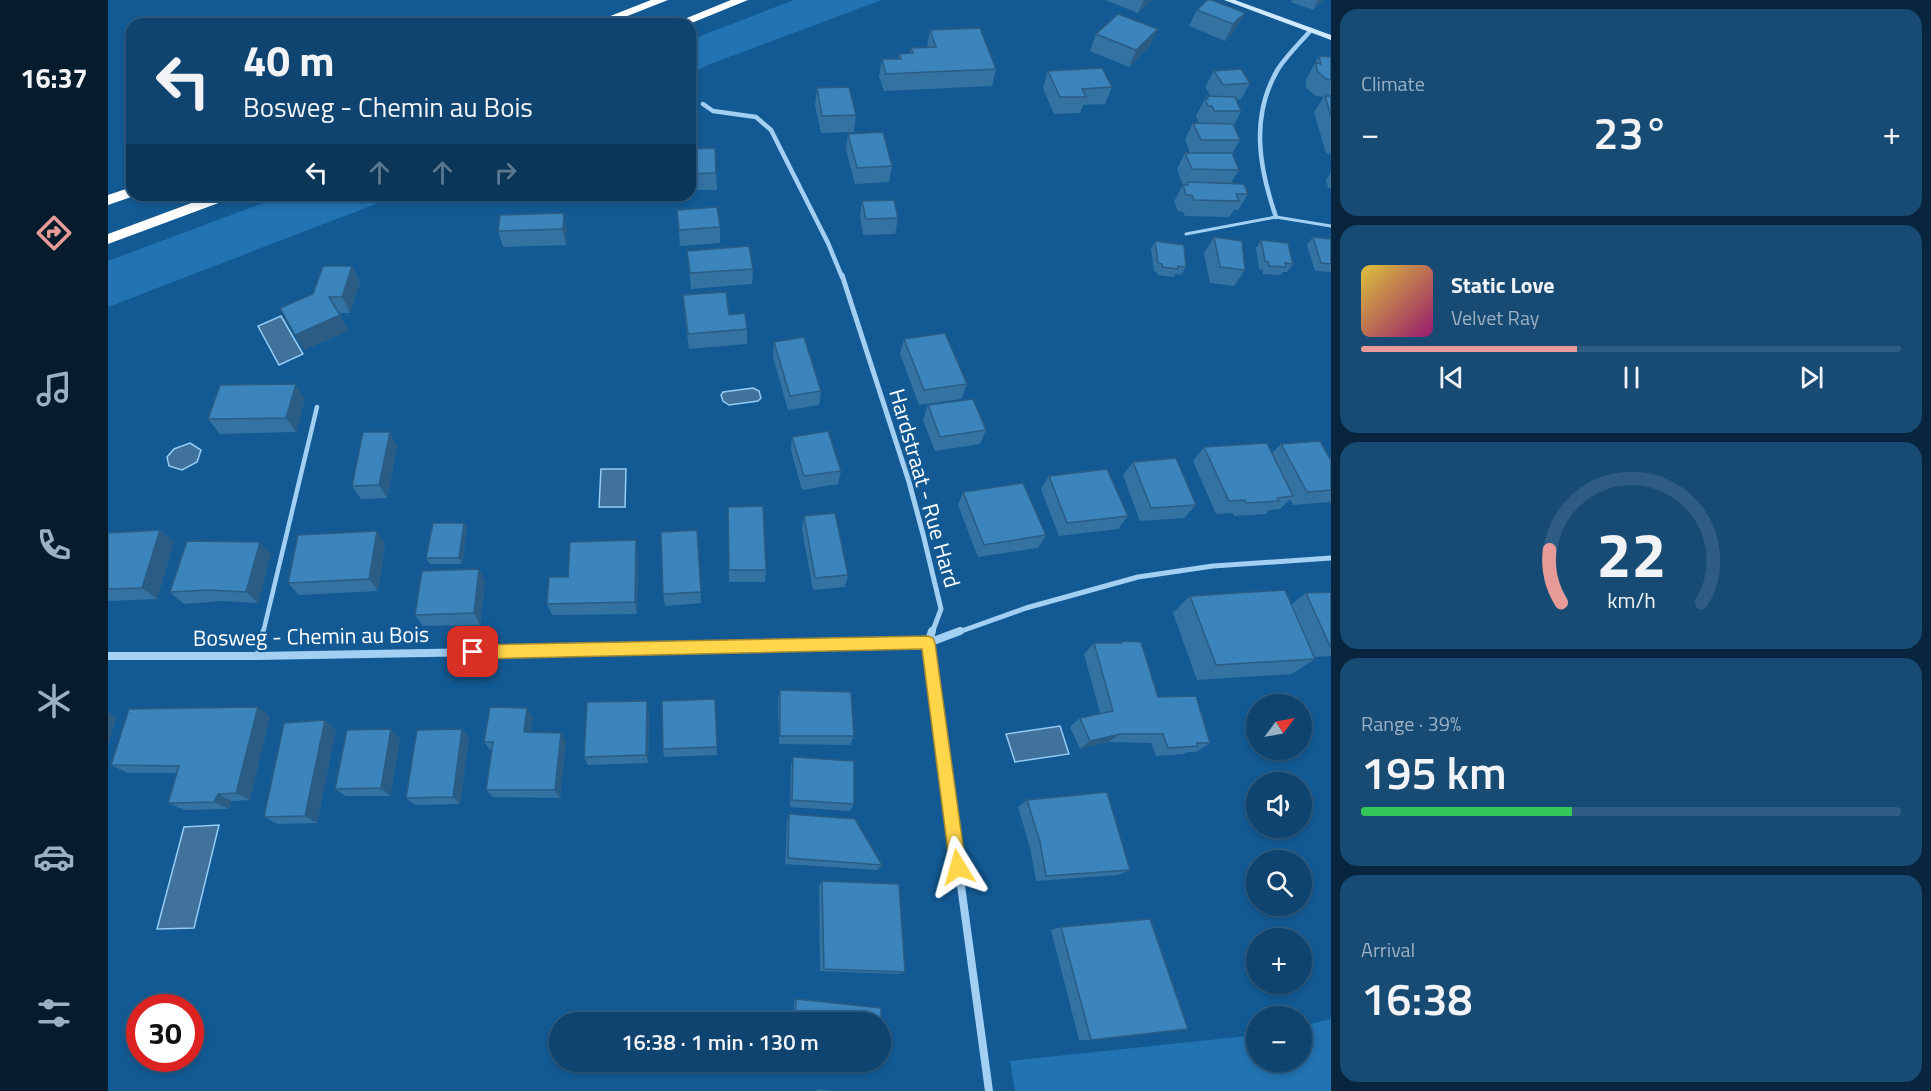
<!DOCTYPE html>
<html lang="en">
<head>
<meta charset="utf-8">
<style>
  body { margin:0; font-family:"Titillium Web",sans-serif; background:#174b74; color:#f1f3f6; height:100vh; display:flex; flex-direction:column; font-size:22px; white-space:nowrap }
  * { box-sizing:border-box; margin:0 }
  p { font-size:20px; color:#9bb0c3 }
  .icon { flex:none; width:33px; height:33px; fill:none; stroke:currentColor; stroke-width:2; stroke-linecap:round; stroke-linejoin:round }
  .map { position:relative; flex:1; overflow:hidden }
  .details { display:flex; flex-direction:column; gap:9px; padding:9px; background:#08253d; width:600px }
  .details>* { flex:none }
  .guide { position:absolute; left:18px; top:18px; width:570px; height:183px; border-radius:18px; box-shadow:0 3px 9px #0003,0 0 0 2px #2e5c82; background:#0e446f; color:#f1f3f6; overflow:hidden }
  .needle { width:39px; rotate:58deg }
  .buttons { position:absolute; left:1138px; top:694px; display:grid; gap:12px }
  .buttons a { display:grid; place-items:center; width:66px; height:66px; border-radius:50%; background:#0e446f; box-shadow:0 3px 9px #0003,0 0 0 2px #2e5c82; font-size:30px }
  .speed { position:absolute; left:18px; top:994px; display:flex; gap:12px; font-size:30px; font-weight:700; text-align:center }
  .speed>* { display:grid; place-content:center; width:78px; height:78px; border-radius:50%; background:#0e446f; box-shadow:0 3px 9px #0003,0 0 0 2px #2e5c82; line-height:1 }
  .speed .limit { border:9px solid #d22; background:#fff; color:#111 }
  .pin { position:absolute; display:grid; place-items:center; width:51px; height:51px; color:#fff; margin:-26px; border-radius:12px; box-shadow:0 3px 9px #0006 }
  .me { position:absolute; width:66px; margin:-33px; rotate:352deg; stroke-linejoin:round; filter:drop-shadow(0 0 4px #0008) }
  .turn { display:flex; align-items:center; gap:21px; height:126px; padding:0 18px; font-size:27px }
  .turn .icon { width:78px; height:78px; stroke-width:2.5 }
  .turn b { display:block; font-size:42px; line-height:51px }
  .lanes { display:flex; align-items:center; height:57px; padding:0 18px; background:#0003; justify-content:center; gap:30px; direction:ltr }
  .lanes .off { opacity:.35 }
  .big { font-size:45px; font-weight:600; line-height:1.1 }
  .details .card { flex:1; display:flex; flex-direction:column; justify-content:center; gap:9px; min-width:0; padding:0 21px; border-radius:18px; background:#174b74 }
  .details .dial { align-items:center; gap:0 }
  .dial svg { height:156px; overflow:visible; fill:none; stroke:#2e5c82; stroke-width:7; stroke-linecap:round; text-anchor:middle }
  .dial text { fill:#f1f3f6; stroke:none }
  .song { display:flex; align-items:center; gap:18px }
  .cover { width:72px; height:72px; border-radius:9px; background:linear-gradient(135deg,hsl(50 70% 55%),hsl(320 70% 35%)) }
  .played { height:6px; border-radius:3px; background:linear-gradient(90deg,#e69b98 40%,#2e5c82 40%) }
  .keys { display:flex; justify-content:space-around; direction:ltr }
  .heat { display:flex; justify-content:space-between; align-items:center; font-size:33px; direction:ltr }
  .charge { height:9px; border-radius:4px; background:linear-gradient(90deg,#34c759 39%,#2e5c82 0) }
  .trip { position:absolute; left:441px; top:1012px; width:342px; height:60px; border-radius:30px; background:#0e446f; box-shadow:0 3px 9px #0003,0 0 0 2px #2e5c82; font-weight:600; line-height:60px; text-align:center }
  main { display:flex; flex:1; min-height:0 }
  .tabs { display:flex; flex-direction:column; width:108px; justify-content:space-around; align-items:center; background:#061b2c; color:#9bb0c3 }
  .tabs .icon { width:42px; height:42px }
  .tabs .on { color:#e69b98 }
  .tabs b { font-size:27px; color:#f1f3f6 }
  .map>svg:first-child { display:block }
  .green { fill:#2273b1 }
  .water { fill:#40729c; stroke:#94ccf5; stroke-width:1.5 }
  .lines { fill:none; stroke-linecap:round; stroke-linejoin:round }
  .lane-far2 { stroke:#a2cff2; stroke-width:3 }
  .lane-far1 { stroke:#a2cff2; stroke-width:4.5 }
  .lane { stroke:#a2cff2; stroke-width:5 }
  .street-far2 { stroke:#a2cff2; stroke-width:4.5 }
  .street-far1 { stroke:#a2cff2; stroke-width:5 }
  .street { stroke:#a2cff2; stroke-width:8 }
  .secondary { fill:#d1e9fc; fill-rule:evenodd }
  .highway { fill:#fff; fill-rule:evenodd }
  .wall { fill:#3472a2 }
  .shaded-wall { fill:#2a5c84 }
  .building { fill:#3c84bc; stroke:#2a5c84; stroke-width:1.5 }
  .route { fill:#ffd54a; stroke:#a68a30; stroke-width:1.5 }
  .labels { text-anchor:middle; stroke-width:4.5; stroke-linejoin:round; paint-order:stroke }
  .street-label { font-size:22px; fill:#fff; stroke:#135a94 }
</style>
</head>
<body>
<main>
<nav class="tabs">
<b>16:37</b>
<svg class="icon on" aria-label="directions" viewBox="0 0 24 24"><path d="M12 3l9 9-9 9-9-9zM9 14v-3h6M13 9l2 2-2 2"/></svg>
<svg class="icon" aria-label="music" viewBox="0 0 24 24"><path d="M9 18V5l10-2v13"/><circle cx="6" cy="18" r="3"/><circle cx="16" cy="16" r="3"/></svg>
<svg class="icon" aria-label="phone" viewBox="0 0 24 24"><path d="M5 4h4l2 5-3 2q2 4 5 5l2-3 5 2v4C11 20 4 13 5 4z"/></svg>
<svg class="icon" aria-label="climate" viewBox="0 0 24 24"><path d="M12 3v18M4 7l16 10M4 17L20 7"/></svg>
<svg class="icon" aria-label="car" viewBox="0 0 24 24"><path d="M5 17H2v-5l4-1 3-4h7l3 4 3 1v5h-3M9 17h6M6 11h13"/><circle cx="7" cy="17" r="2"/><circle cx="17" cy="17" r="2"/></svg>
<svg class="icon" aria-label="filters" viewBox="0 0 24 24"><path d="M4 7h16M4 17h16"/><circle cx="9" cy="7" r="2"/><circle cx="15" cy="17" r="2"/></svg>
</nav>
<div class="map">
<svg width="1223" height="1091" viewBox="0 0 1223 1091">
  <rect width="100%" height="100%" fill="#135a94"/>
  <!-- green -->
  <g class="green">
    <polygon points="686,0 774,0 602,64 582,74 582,40"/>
    <polygon points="177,195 291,195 0,307 0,261"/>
    <polygon points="1223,1019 1223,1091 907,1091 902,1061 1149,1035 1149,1062 1194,1062 1194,1026"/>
  </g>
  <!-- water -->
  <g class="water">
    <polygon points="173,316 195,354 171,365 150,326"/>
    <polygon points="645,388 651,391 653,398 650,401 621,405 615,401 613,395 615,392"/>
    <polygon points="82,443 93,450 89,462 74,470 61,466 59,457 66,449"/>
    <polygon points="493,469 518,469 517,507 491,507"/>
    <polygon points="952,726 961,754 907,762 898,734"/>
    <polygon points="111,825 86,928 49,929 76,827"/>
  </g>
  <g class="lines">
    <!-- lane-far2 -->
    <polyline class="lane-far2" points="1078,234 1168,217 1223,226"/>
    <!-- lane-far1 -->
    <polyline class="lane-far1" points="155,633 209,407"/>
    <!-- lane -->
    <polyline class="lane" points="149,656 155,631"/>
    <!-- street-far2 -->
    <g class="street-far2">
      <polyline points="595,104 605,111 648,117 663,130 720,243 734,277"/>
      <path d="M1168 217C1151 168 1142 116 1170 69 1179 55 1192 43 1203 30"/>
    </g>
    <!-- street-far1 -->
    <g class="street-far1">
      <polyline points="734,275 801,482 815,534 833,609 824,633"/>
      <polyline points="848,633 918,608 1030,577 1105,566 1223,558"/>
    </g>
    <!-- street -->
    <g class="street">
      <polyline points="824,631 820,643 881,1091"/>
      <polyline points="0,656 149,656 773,645 820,643 852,631"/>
    </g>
    <!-- secondary -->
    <polygon class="secondary" points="1116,0 1127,0 1223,35 1223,40"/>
    <!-- highway -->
    <g class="highway">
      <polygon points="543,0 560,0 499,24 482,24"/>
      <polygon points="623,0 640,0 581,24 564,24"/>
      <polygon points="24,187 24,195 29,195 0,205 0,195"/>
      <polygon points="105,195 126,195 124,198 0,244 0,234"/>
    </g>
  </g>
  <!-- wall -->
  <g class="wall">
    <polygon points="997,0 1044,0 1030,13"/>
    <polygon points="1184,0 1215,0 1205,10 1183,2"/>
    <polygon points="1089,10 1137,13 1128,29 1117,41 1081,26"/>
    <polygon points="822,30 888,69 884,86 776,91 771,76 774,59 790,59 791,54 802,53 803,48 819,47"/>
    <polygon points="988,34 1042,46 1021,67 982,51"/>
    <polygon points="1211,56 1223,57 1223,154 1218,153 1206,112 1216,97 1208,96 1198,88 1198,80"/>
    <polygon points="940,71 1004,87 997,104 975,105 972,113 946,114 935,88"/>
    <polygon points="1106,71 1142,83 1133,99 1128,100 1133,111 1126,125 1132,140 1124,154 1131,170 1123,183 1140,194 1130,210 1126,210 1121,217 1077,216 1075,212 1070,211 1066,201 1075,185 1069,169 1077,153 1082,153 1077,139 1085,123 1096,123 1091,123 1088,116 1097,99 1098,99 1099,96 1103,96 1097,87"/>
    <polygon points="709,88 748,115 746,132 713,133 707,105"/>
    <polygon points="740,134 784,166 781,182 747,184 738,150"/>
    <polygon points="582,149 608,173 609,190 582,190"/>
    <polygon points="1223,172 1223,188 1220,188 1218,180"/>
    <polygon points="754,201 790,218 787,234 755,235 752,217"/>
    <polygon points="569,210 612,227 612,243 572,246"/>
    <polygon points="459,229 458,245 395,247 390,231"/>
    <polygon points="1106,237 1137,270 1126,286 1102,283 1096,253"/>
    <polygon points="1205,237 1223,239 1223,272 1207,271 1199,245"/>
    <polygon points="1153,240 1185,264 1179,272 1175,272 1172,275 1155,274 1155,270 1151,269 1148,248"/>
    <polygon points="1047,241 1078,267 1073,275 1067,274 1066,277 1049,275 1049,272 1046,271 1043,249"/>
    <polygon points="579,251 645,269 644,284 583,289"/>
    <polygon points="244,266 252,282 242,313 231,313 240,331 196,350 205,294"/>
    <polygon points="575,295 621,315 639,329 639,344 581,349 576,311"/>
    <polygon points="796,339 859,384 853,399 811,405 792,354"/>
    <polygon points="666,342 713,391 711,405 680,410 665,357"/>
    <polygon points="197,398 188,432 112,434 100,419"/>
    <polygon points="820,405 878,430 872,444 827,451 815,420"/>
    <polygon points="684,437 733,471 730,484 694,490 683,450"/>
    <polygon points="1173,444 1222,458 1223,457 1223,502 1185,505 1182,499 1172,509 1161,510 1158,514 1126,516 1124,513 1108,514 1085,461 1096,447 1164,453"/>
    <polygon points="289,446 279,498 253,499 244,486"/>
    <polygon points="1025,462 1088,505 1076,518 1032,521 1015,475"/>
    <polygon points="941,476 1020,516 1010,529 951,536 933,489"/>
    <polygon points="855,492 938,535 930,548 870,557 850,505"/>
    <polygon points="620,507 658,570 657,582 621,582"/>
    <polygon points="696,516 740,575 737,587 705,590 694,529"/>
    <polygon points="356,523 359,529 354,564 322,564 318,558"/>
    <polygon points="52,530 66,542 49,599 0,601 0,533"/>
    <polygon points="589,530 593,603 557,606 555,594"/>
    <polygon points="269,531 277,544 270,591 191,595 180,583"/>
    <polygon points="530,552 529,614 444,615 439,604 460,577"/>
    <polygon points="163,554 150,603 114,601 76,604 62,592"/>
    <polygon points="377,581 372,625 315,626 307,615"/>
    <polygon points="1223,592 1223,656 1206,657 1207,659 1184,674 1089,680 1065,613 1082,596 1184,604 1198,593"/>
    <polygon points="1014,641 1050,697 1102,743 1088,752 1081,752 1076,754 1048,756 1043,743 1001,742 972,749 962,727 972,718 992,713 976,654 986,643 1011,643"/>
    <polygon points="672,690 746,736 742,745 671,744 670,700"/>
    <polygon points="607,699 609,755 556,757 555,749"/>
    <polygon points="419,708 425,717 422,732 458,741 452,798 385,797 378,790 384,751 383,751 376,742"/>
    <polygon points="541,710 540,763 480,765 476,757"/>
    <polygon points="162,716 142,800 124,801 121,809 76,810 60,803 68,773 20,773 3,765"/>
    <polygon points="217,720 228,729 209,823 170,824 156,817"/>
    <polygon points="354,729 361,738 352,804 307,805 298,798"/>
    <polygon points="292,738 282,796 238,796 227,789"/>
    <polygon points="685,757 746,804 742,811 682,807 683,765"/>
    <polygon points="919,800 1022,870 1010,875 928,881 922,848 910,807"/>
    <polygon points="681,814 774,865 769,870 677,864 679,820"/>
    <polygon points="714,881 797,972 791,974 712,971 711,886"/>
    <polygon points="953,927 983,1040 971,1040 943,930"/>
    <polygon points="688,999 772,1023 685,1023 686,1001"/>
    <polygon points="709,1089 726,1091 709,1091"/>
  </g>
  <!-- shaded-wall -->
  <g class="shaded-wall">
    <polygon points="1036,0 1044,0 1030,13"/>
    <polygon points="1210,0 1215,0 1205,10"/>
    <polygon points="1137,13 1128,29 1117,41 1125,24"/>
    <polygon points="1050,29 1042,46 1021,67 1028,50"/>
    <polygon points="456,213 459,229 458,245 455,229"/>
    <polygon points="244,266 252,282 242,313 234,297"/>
    <polygon points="232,315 240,331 196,350 187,335"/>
    <polygon points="188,384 197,398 188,432 178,418"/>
    <polygon points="282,432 289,446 279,498 271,485"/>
    <polygon points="356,523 359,529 354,564 351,558"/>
    <polygon points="52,530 66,542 49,599 34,588"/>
    <polygon points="269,531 277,544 270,591 261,579"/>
    <polygon points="528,540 530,552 529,614 527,602"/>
    <polygon points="152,542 163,554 150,603 138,592"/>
    <polygon points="371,569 377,581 372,625 366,613"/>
    <polygon points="539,701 541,710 540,763 538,755"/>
    <polygon points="150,707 162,716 142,800 128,793"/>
    <polygon points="419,708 425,717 421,741 416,732"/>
    <polygon points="0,712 9,717 0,744"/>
    <polygon points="217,720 228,729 209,823 197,816"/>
    <polygon points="283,729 292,738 282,796 273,788"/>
    <polygon points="354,729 361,738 352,804 345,797"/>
    <polygon points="453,733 458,741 452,798 447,790"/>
    <polygon points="1012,734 1001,742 972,749 982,741"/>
    <polygon points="110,794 124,801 121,809 106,802"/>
  </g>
  <!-- building -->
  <g class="building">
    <polygon points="1099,0 1104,0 1137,13 1125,24 1089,10"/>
    <polygon points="1010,14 1050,29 1028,50 988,34"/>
    <polygon points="872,28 888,69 778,74 774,59 793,59 791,54 805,53 803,48 828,47 822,30"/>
    <polygon points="1211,56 1223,57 1223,80 1218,79 1209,71 1208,63 1213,64"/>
    <polygon points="994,68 1004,87 974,89 978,97 952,97 940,71"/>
    <polygon points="1133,69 1142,83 1115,85 1106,71"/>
    <polygon points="741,87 748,115 714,116 709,88"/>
    <polygon points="1099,96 1127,97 1133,111 1106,111 1104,106 1100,106 1097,99 1100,99"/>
    <polygon points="1217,96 1223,96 1223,116"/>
    <polygon points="1085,123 1125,124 1132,140 1093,140"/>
    <polygon points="775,132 784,166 749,168 740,134"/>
    <polygon points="607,148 608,173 582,174 582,149"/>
    <polygon points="1077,153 1124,153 1131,170 1084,169"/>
    <polygon points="1079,182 1136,184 1140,194 1128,194 1131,201 1086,200 1084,195 1078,195 1075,185 1080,185"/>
    <polygon points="786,200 790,218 758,219 754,201"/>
    <polygon points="609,207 612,227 571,230 569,210"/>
    <polygon points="456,213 455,229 390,231 392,215"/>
    <polygon points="1106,237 1134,241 1137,270 1112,267"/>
    <polygon points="1205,237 1223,239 1223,264 1213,263"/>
    <polygon points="1153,240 1180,243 1185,264 1177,263 1178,267 1161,266 1160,262 1157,261"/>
    <polygon points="1047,241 1076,245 1078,267 1070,266 1070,269 1054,267 1054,264 1050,263"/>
    <polygon points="641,246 645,269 582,273 579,251"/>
    <polygon points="215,266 244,266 234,297 221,297 232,315 187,335 172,308 205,294"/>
    <polygon points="618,292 621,315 637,313 639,329 580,334 575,295"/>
    <polygon points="837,333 859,384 816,390 796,339"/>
    <polygon points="696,337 713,391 682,396 666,342"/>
    <polygon points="188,384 178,418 100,419 112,385"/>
    <polygon points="865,399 878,430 832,437 820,405"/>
    <polygon points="720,431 733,471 696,476 684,437"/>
    <polygon points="255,432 282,432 271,485 244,486"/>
    <polygon points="1212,441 1223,461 1223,490 1199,492 1173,444"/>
    <polygon points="1159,443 1185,496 1169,498 1171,501 1138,503 1137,500 1121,501 1096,447"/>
    <polygon points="1068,458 1088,505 1043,508 1025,462"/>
    <polygon points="999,469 1020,516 959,523 941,476"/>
    <polygon points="915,483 938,535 876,545 855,492"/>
    <polygon points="655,506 658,570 621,570 620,507"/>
    <polygon points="727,513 740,575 707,578 696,516"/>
    <polygon points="325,523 356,523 351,558 318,558"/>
    <polygon points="52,530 34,588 0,589 0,533"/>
    <polygon points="589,530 593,592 555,594 553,532"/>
    <polygon points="269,531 261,579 180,583 190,535"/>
    <polygon points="528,540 527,602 439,604 441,577 460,577 462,542"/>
    <polygon points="79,541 152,542 138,592 101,590 62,592"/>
    <polygon points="371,569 366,613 307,615 314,571"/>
    <polygon points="1177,590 1207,659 1108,665 1082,596"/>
    <polygon points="1223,592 1223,646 1222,646 1198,593"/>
    <polygon points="1014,641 1033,642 1050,697 1088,696 1102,743 1089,743 1090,746 1060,748 1055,734 1012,734 982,741 972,718 1005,711 986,643 1014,643"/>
    <polygon points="672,690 743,692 746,736 672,736"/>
    <polygon points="607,699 609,747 555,749 554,701"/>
    <polygon points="539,701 538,755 476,757 479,702"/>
    <polygon points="150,707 128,793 110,794 106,802 60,803 71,766 3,765 21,709"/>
    <polygon points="382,707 419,708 416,732 453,733 447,790 378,790 385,742 376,742"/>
    <polygon points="217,720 197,816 156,817 176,723"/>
    <polygon points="283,729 273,788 227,789 239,730"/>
    <polygon points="354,729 345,797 298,798 309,730"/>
    <polygon points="685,757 746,761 746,804 684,800"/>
    <polygon points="999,792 1022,870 938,876 932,842 919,800"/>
    <polygon points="681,814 747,819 774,865 680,858"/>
    <polygon points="714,881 791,884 797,972 716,969"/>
    <polygon points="1042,919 1080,1029 983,1040 953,927"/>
    <polygon points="688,999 773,1008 773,1063 759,1062 772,1062 772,1023 687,1023"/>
  </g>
  <!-- route -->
  <polygon class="route" points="820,636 825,638 827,643 858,867 856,872 850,875 844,872 842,867 814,649 365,659 360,657 358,652 360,647 365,645"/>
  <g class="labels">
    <!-- street labels -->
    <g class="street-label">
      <text transform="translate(817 488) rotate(74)" y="8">Hardstraat - Rue Hard</text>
      <text transform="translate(203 636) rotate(-1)" y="8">Bosweg - Chemin au Bois</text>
    </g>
  </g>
</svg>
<div class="buttons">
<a><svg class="needle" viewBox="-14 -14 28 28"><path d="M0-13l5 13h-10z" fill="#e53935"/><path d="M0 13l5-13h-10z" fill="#9bb0c3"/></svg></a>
<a><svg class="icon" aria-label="sound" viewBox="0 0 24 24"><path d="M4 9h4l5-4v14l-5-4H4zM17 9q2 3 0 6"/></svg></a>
<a><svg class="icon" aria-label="search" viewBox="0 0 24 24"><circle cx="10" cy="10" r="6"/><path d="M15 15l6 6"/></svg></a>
<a>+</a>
<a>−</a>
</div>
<div class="speed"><div class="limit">30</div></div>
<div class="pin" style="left:365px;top:652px;background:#d93025"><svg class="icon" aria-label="arrive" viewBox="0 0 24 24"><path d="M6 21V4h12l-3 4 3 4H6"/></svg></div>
<svg class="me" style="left:850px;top:867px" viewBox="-20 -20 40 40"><path d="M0-17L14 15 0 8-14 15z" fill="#ffd54a" stroke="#fff" stroke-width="4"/></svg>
<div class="trip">16:38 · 1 min · 130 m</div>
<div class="guide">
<div class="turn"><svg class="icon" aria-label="left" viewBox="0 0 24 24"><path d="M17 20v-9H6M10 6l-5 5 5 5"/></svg><div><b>40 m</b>Bosweg - Chemin au Bois</div></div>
<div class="lanes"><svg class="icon" aria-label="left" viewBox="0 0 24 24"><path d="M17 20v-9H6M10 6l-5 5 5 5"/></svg><svg class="icon off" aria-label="ahead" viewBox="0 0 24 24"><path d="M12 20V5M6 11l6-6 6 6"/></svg><svg class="icon off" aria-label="ahead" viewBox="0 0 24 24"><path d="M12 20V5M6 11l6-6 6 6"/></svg><svg class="icon off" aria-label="right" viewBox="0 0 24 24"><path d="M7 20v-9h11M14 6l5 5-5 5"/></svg></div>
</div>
</div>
<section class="details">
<div class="card"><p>Climate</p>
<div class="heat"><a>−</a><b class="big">23°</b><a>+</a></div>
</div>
<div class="card">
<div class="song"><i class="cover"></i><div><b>Static Love</b><p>Velvet Ray</p></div></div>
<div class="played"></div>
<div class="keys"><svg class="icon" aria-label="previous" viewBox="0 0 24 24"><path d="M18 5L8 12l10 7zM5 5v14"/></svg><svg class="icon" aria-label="pause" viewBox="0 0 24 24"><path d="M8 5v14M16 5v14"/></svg><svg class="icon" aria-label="next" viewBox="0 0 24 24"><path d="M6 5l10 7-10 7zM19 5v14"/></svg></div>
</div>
<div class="card dial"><svg viewBox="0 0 100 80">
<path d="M14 69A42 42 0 1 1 86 69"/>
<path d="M14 69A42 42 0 0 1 8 42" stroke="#e69b98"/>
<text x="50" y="56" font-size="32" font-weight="700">22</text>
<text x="50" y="72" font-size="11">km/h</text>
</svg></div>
<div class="card"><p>Range · 39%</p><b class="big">195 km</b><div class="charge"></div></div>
<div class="card"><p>Arrival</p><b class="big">16:38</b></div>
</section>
</main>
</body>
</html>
